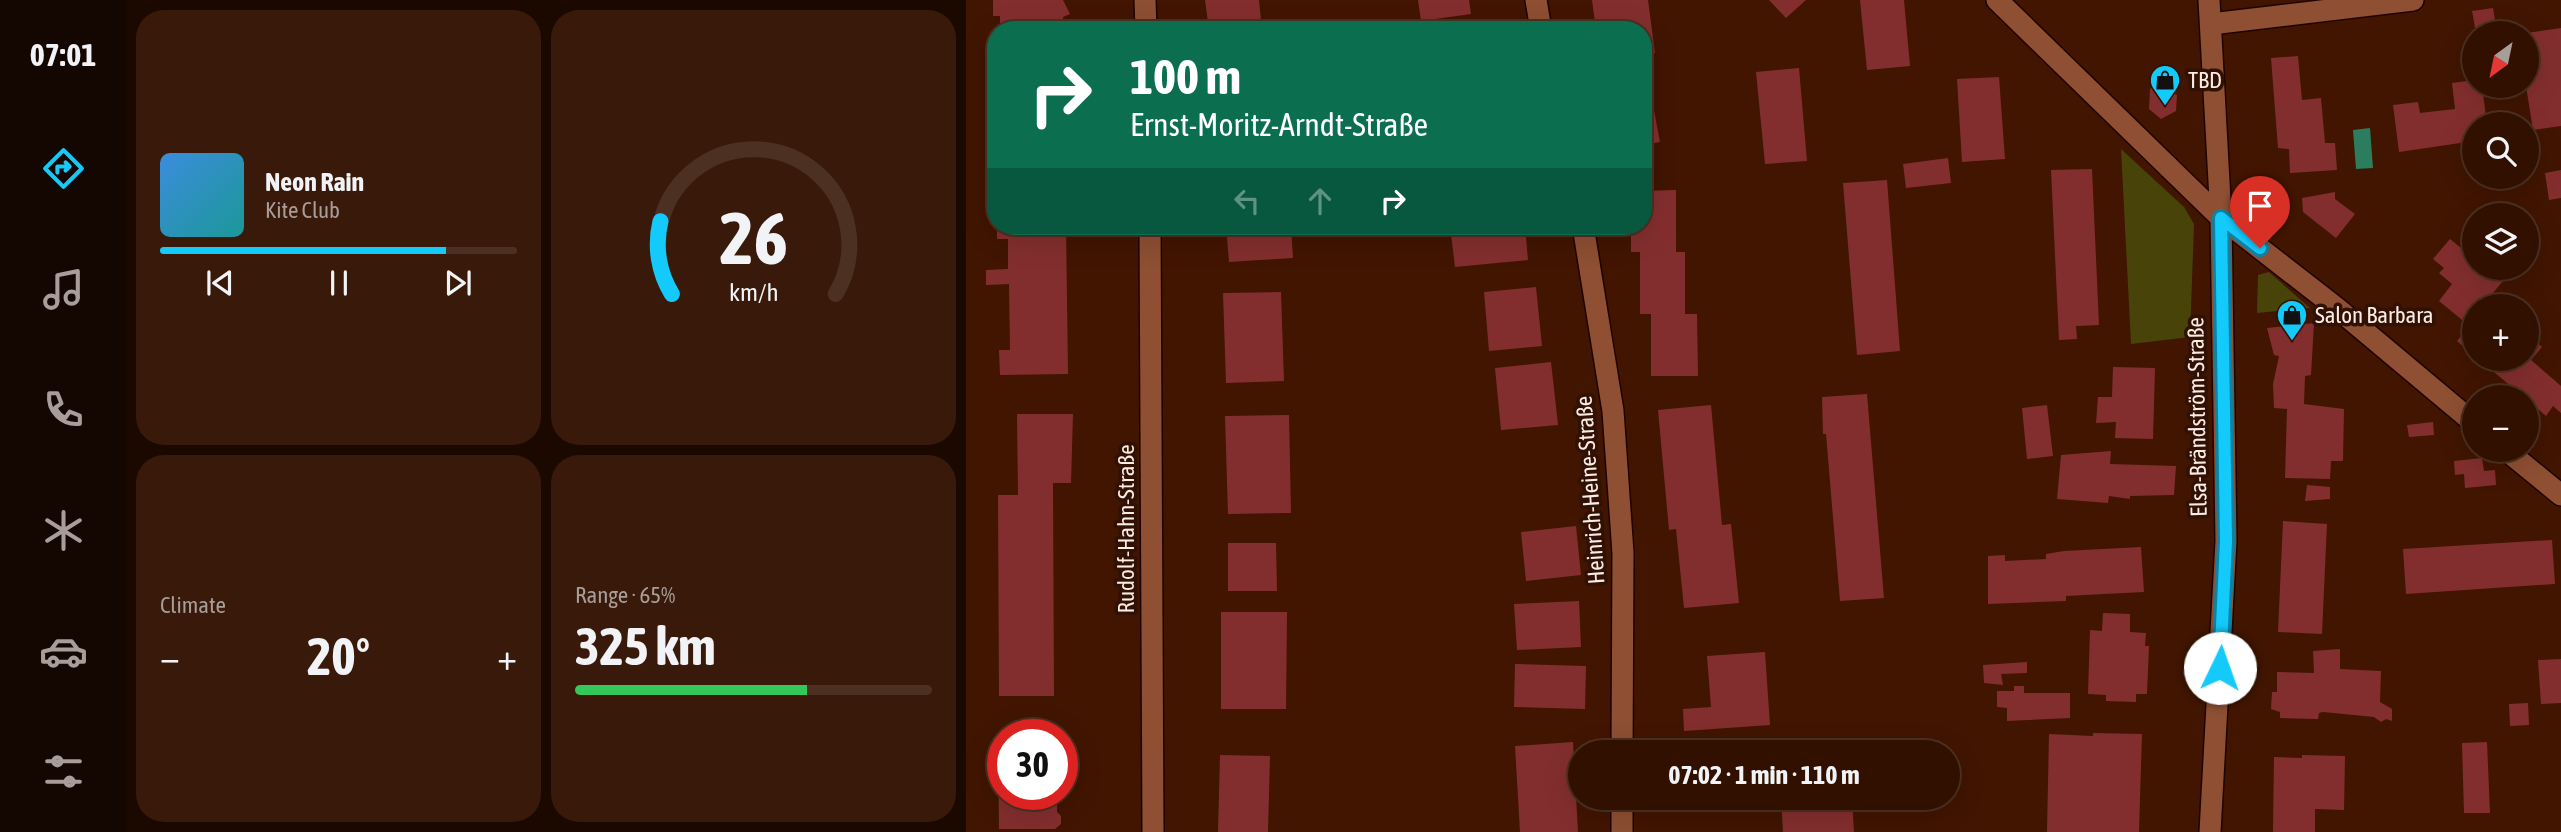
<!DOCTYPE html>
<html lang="en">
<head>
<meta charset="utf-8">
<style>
  body { margin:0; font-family:"Asap Condensed",sans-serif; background:#39190a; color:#f1f3f6; height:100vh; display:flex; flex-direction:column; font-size:26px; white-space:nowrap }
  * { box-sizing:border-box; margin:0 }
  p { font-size:23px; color:#a89d99 }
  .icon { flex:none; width:38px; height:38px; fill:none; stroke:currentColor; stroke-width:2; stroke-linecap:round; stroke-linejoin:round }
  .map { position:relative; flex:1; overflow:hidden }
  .sheet { display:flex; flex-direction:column; gap:10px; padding:10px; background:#1b0900; width:840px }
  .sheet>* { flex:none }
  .guide { position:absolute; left:21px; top:21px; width:665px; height:214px; border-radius:28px; box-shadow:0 7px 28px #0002,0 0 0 2px #4c3022; background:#0b6e4f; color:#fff; overflow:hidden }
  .needle { width:46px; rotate:213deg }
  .tools { position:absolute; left:1496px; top:21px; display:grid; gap:14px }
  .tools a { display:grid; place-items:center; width:77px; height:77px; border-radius:50%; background:#311000; box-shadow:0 7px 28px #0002,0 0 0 2px #4c3022; font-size:35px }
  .speed { position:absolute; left:21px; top:719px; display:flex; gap:14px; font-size:35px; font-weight:700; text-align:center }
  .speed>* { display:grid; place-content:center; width:91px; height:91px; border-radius:50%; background:#311000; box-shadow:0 7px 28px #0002,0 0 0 2px #4c3022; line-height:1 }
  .speed .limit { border:10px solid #d22; background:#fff; color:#111 }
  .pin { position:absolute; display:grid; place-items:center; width:60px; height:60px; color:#fff; margin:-72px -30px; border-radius:50% 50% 50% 0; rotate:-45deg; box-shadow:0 0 7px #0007 }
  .pin .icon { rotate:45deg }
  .me { position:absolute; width:77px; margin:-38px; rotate:3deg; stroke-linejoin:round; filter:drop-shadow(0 0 5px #0008) }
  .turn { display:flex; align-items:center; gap:24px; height:147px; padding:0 28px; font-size:32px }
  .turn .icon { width:91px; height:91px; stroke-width:2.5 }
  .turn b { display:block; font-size:49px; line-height:60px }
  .lanes { display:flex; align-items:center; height:66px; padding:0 28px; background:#0003; justify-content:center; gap:35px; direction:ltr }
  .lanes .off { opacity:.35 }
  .big { font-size:52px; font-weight:700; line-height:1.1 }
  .sheet .card { flex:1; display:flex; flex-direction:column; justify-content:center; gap:10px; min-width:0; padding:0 24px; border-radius:28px; background:#39190a }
  .sheet .dial { align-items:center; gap:0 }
  .dial svg { height:182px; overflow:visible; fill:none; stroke:#4c3022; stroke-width:7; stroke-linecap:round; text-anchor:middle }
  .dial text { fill:#f1f3f6; stroke:none }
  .song { display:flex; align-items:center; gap:21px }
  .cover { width:84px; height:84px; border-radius:10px; background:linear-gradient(135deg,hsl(210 70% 55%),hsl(180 70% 35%)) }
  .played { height:7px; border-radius:4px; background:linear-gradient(90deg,#14cafb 80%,#4c3022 80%) }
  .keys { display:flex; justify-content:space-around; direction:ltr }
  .heat { display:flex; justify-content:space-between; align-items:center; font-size:38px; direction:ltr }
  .charge { height:10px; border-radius:5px; background:linear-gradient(90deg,#34c759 65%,#4c3022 0) }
  .sheet .tiles { flex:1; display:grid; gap:10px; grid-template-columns:repeat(2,1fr) }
  .trip { position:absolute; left:602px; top:740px; width:392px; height:70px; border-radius:35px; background:#311000; box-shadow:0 7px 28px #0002,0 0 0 2px #4c3022; font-weight:700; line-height:70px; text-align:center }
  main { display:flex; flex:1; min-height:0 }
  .dock { display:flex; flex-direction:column; width:126px; justify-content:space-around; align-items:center; background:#140600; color:#a89d99 }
  .dock .icon { width:49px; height:49px }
  .dock .on { color:#14cafb }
  .dock b { font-size:32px; color:#f1f3f6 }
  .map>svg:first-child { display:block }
  .green { fill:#484308 }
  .water { fill:#2b7d5d }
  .building { fill:#832e2e }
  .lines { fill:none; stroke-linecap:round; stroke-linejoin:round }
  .street-casing { stroke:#200400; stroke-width:24 }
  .secondary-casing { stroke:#200400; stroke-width:24 }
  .street { stroke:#8e4f33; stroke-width:21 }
  .secondary { stroke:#8e4f33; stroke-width:21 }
  .route-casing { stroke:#0d83a3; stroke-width:18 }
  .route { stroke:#14cafb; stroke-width:12 }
  .labels { text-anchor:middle; stroke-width:7; stroke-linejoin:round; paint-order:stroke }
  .poi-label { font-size:23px; fill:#fbebe5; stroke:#301103; text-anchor:start }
  .street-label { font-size:23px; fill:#fbebe5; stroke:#301103 }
</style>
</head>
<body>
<main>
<nav class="dock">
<b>07:01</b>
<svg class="icon on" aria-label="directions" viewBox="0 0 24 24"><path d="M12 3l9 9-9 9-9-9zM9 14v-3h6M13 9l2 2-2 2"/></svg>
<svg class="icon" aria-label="music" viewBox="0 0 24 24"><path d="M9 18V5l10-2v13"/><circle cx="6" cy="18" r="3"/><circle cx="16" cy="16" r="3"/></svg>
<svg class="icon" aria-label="phone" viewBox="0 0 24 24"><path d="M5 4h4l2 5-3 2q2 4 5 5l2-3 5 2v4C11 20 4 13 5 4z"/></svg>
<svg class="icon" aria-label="climate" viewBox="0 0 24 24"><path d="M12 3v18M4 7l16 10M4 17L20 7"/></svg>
<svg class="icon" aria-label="car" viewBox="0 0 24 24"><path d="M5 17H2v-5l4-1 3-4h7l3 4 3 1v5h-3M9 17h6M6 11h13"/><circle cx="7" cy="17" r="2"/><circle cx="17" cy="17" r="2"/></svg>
<svg class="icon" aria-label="filters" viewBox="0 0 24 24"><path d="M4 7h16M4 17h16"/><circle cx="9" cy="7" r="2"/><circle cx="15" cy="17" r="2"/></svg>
</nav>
<section class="sheet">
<div class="tiles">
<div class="card">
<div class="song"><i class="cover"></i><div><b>Neon Rain</b><p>Kite Club</p></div></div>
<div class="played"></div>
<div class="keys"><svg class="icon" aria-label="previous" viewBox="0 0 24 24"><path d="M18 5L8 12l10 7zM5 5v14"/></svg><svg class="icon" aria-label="pause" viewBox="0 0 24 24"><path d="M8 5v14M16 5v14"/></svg><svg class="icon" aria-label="next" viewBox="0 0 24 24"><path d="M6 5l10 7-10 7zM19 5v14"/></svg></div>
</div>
<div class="card dial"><svg viewBox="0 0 100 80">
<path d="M14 69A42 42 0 1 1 86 69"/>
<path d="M14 69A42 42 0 0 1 9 37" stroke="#14cafb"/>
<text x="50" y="56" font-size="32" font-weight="700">26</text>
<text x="50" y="72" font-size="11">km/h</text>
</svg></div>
<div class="card"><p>Climate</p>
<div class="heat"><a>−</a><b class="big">20°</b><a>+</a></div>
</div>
<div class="card"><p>Range · 65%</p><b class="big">325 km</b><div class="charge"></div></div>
</div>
</section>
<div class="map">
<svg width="1595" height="832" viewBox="0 0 1595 832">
  <rect width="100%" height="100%" fill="#411500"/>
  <!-- green -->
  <g class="green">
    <polygon points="1155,149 1218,207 1228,224 1224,337 1165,344"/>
    <polygon points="1303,272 1344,308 1291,313 1292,275"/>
  </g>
  <!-- water -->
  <polygon class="water" points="1404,128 1407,168 1390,169 1387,130"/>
  <!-- building -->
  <g class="building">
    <polygon points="27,0 97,0 104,14 97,17 97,30 34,30 34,16 27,16"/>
    <polygon points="239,0 293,0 296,30 243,30"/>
    <polygon points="452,0 503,0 505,14 455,21"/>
    <polygon points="626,0 682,0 689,53 677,55 677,30 630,30"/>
    <polygon points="803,0 840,0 820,18"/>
    <polygon points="894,0 938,0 944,66 901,70"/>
    <polygon points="1527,8 1531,33 1510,33 1506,11"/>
    <polygon points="1595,28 1595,126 1567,130 1560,86 1561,33"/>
    <polygon points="1332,56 1336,100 1355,98 1359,143 1369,143 1371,170 1324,173 1323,149 1312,148 1305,58"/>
    <polygon points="833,68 841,161 799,164 790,72"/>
    <polygon points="1033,77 1039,159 996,162 991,79"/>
    <polygon points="682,79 694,142 677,145 677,80"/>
    <polygon points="1508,80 1508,86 1516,86 1521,124 1508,124 1508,141 1433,152 1427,105 1452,102 1454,113 1489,109 1486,83"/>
    <polygon points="1194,84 1211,95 1210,111 1195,119 1183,109 1184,89"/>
    <polygon points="982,158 985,183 940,188 937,164"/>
    <polygon points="1126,169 1133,325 1110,326 1111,339 1093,340 1085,170"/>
    <polygon points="1595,170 1595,198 1583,200 1579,173"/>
    <polygon points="921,180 934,351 891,355 877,183"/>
    <polygon points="710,190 710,252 719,252 719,314 731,314 732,376 685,376 685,314 674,314 674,252 665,252 665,226 677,226 677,191"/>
    <polygon points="1369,192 1369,199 1389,214 1370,238 1337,212 1336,198"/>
    <polygon points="31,226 100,226 102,374 34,375 33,350 44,350 43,284 20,285 20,270 42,269 42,239 31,239"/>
    <polygon points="260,226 325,226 327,258 263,262"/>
    <polygon points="484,226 559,226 562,260 489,267"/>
    <polygon points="1484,239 1495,248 1502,239 1508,244 1508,268 1533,268 1528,273 1537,281 1516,306 1508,306 1508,315 1501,324 1473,301 1486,284 1473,273 1478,268 1467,259"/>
    <polygon points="570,287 576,346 523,351 518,292"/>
    <polygon points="315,292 318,381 260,383 257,293"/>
    <polygon points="1508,321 1508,356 1491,341"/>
    <polygon points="1348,323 1345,375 1339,376 1338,404 1378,409 1377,461 1365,461 1364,479 1319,478 1321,409 1308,408 1307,384 1313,356 1308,355 1301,328"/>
    <polygon points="1561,334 1576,347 1565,360 1595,386 1595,413 1587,406 1580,416 1522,367 1529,359 1561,359"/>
    <polygon points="585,362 592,425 535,430 529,368"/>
    <polygon points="1147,367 1189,368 1187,439 1149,438 1150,422 1130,423 1132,397 1146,397"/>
    <polygon points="901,394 918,598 874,601 860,434 857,434 856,397"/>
    <polygon points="745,405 756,525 765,524 773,603 718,608 710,529 703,530 692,410"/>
    <polygon points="1081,405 1087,456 1061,459 1056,408"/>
    <polygon points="51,414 107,414 105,483 87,483 88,696 33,696 32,495 52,495"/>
    <polygon points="323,415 325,513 262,514 259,416"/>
    <polygon points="1467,422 1468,435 1443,437 1441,425"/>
    <polygon points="1145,451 1144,464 1210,466 1208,495 1164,496 1164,499 1143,496 1142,503 1091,499 1095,455"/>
    <polygon points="1516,458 1518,471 1529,470 1530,485 1499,488 1498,474 1489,475 1488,461"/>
    <polygon points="1341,485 1364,487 1364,499 1339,501"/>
    <polygon points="1317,521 1361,524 1356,634 1312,632"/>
    <polygon points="610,526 615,575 560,581 555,532"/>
    <polygon points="1586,540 1589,584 1440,594 1437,549"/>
    <polygon points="262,543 310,543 311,591 262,591"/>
    <polygon points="1175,547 1178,592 1100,596 1100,601 1022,604 1022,556 1039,555 1039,561 1080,559 1080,554 1098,551"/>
    <polygon points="613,601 615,647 551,650 548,604"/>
    <polygon points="255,612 321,612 320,709 255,709"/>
    <polygon points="1137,613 1164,614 1164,632 1180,633 1179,646 1183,646 1181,694 1170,694 1170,702 1140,701 1140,695 1122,694 1124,630 1136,631"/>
    <polygon points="1374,649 1374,669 1415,671 1414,702 1426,709 1426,721 1420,719 1415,722 1408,717 1357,712 1353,713 1352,719 1314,718 1314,712 1305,709 1306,692 1311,692 1311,672 1348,673 1347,651"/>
    <polygon points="799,652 804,725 718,731 717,709 745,707 741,656"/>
    <polygon points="1595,659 1595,703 1575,704 1572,660"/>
    <polygon points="1061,662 1061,673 1035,674 1037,685 1018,683 1017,665"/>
    <polygon points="549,664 620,666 619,709 548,707"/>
    <polygon points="1048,686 1058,686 1058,693 1104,693 1104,718 1041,721 1041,708 1031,707 1031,691 1048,691"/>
    <polygon points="1562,703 1563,725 1544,726 1543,704"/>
    <polygon points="1127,733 1176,734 1173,832 1081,832 1083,734 1127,736"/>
    <polygon points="607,742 612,832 554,832 549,746"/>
    <polygon points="1521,742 1524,813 1498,813 1496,743"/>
    <polygon points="32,745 37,745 37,794 91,794 91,812 95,816 95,824 89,829 33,829"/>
    <polygon points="828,747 828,752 784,752 784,751"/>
    <polygon points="254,755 304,756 302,832 252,832"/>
    <polygon points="1336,755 1379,756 1378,810 1349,809 1349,832 1307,832 1308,757 1336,758"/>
    <polygon points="815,798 831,798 832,803 886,799 888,832 817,832"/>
  </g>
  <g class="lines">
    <!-- street casing -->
    <g class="street-casing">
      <g id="street">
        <polyline points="570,0 575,30"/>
        <polyline points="1031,0 1255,218 1372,309 1508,423"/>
        <polyline points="1243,0 1255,218 1260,541 1244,832"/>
        <polyline points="1245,24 1447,0"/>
        <polyline points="617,226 647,411 657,553 656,752"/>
        <polyline points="1540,450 1595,495"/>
        <polyline points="656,798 656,832"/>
      </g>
    </g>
    <!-- secondary casing -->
    <g class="secondary-casing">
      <g id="secondary">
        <polyline points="179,0 180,30"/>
        <polyline points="184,226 187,832"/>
      </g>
    </g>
    <!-- street -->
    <use href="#street" class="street"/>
    <!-- secondary -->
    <use href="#secondary" class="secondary"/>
  </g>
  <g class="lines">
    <!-- route casing -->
    <g class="route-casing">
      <polyline id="route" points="1254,668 1260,541 1255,218 1294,248"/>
    </g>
    <!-- route -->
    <use href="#route" class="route"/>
  </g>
  <!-- icons -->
  <defs>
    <g id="shop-pin" transform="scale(1.575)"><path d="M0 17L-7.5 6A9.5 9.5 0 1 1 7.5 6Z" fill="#14cafb" stroke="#301103"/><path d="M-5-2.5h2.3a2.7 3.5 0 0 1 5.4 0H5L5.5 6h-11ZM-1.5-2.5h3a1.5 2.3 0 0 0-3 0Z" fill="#111"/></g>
  </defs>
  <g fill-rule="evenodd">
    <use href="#shop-pin" x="1199" y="80"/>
    <use href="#shop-pin" x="1326" y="315"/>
  </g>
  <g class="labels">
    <!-- poi labels -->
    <g class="poi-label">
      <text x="1222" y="88">TBD</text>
      <text x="1349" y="323">Salon Barbara</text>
    </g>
    <!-- street labels -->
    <g class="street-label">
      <text transform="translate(1231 417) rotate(-91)" y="8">Elsa-Brändström-Straße</text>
      <text transform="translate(624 490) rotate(-94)" y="8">Heinrich-Heine-Straße</text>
      <text transform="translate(160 529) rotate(-90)" y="8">Rudolf-Hahn-Straße</text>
    </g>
  </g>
</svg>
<div class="tools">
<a><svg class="needle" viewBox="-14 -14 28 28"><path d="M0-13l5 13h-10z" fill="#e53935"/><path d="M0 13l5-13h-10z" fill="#a89d99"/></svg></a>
<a><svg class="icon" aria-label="search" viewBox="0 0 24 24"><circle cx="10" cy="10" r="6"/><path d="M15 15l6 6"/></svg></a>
<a><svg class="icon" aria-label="layers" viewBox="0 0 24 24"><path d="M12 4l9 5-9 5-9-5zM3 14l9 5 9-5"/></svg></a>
<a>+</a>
<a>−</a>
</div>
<div class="speed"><div class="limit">30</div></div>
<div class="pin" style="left:1294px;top:248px;background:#d93025"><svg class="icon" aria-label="arrive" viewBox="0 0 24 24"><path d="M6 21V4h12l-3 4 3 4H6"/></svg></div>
<svg class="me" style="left:1254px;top:668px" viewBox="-20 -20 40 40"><circle r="19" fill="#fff"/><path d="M0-13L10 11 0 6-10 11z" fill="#14cafb"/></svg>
<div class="trip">07:02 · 1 min · 110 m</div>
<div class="guide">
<div class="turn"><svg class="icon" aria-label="right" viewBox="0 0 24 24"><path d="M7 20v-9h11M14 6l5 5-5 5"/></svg><div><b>100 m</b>Ernst-Moritz-Arndt-Straße</div></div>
<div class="lanes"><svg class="icon off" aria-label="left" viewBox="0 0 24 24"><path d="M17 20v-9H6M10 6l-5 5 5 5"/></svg><svg class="icon off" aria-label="ahead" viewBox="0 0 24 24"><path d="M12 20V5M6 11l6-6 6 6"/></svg><svg class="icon" aria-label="right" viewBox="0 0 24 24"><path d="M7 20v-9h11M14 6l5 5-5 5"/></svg></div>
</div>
</div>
</main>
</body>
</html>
